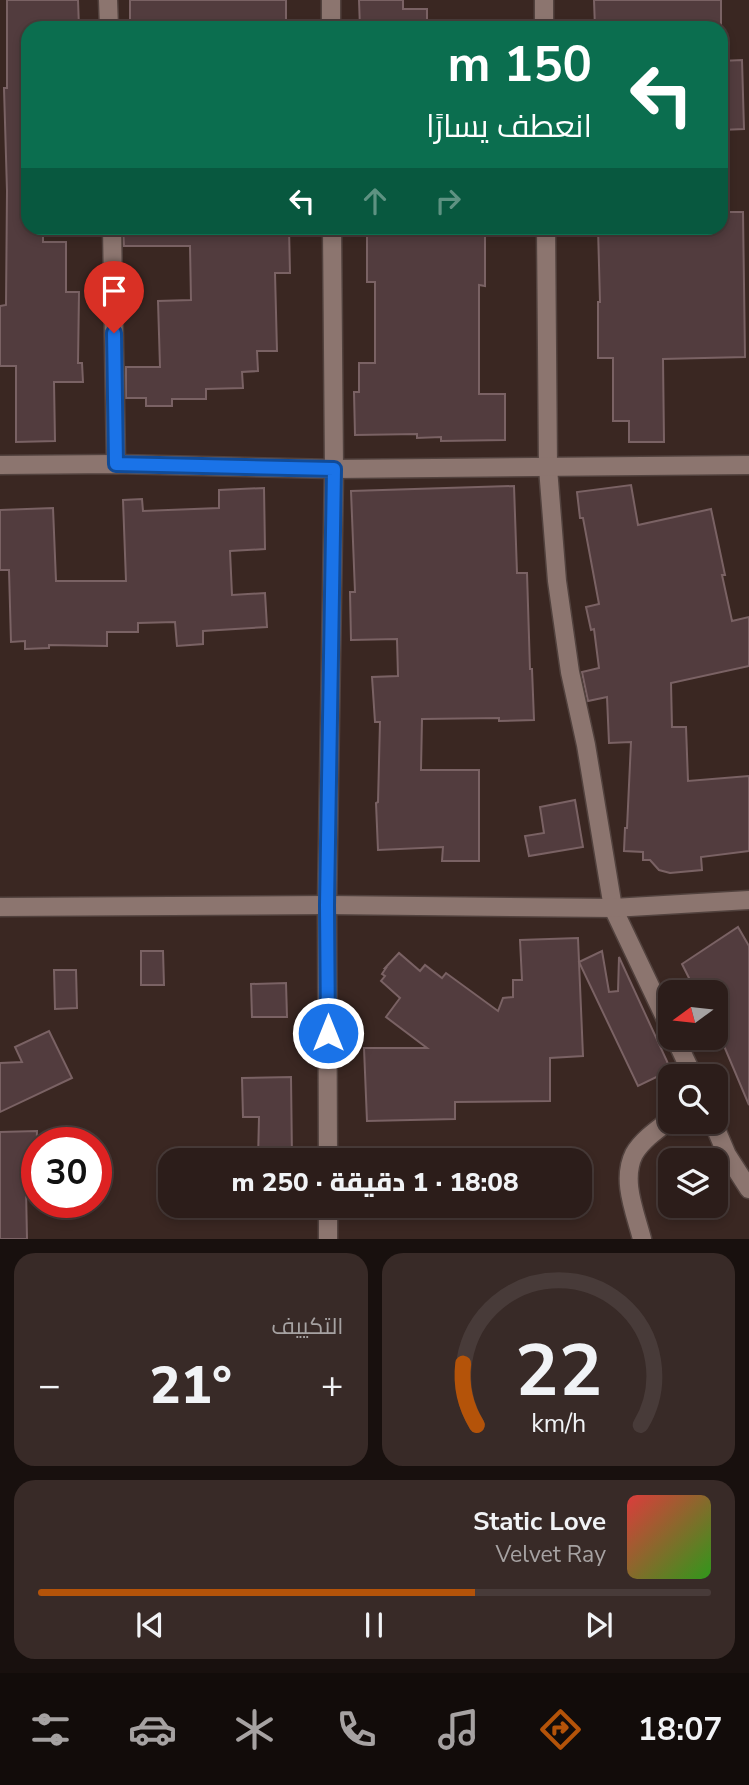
<!DOCTYPE html>
<html lang="ar">
<head>
<meta charset="utf-8">
<style>
  body { margin:0; font-family:"Nunito Sans",Cairo,sans-serif; background:#382a27; color:#f1f3f6; direction:rtl; height:100vh; display:flex; flex-direction:column; font-size:26px; white-space:nowrap }
  * { box-sizing:border-box; margin:0 }
  p { font-size:23px; color:#a6a2a2 }
  .icon { flex:none; width:38px; height:38px; fill:none; stroke:currentColor; stroke-width:2; stroke-linecap:round; stroke-linejoin:round }
  .map { position:relative; height:1239px; overflow:hidden; direction:ltr }
  .side { display:flex; flex-direction:column; gap:14px; padding:14px; background:#18100e; flex:1 }
  .side>* { flex:none }
  .guide { position:absolute; left:21px; top:21px; width:707px; height:214px; border-radius:21px; box-shadow:0 4px 10px #0003,0 0 0 2px #483b39; direction:rtl; background:#0b6e4f; color:#fff; overflow:hidden }
  .needle { width:46px; rotate:255deg }
  .controls { position:absolute; left:658px; top:980px; display:grid; gap:14px }
  .controls a { display:grid; place-items:center; width:70px; height:70px; border-radius:14px; background:#2c1d1a; box-shadow:0 4px 10px #0003,0 0 0 2px #483b39; font-size:35px }
  .speed { position:absolute; left:21px; top:1127px; display:flex; gap:14px; font-size:35px; font-weight:700; text-align:center }
  .speed>* { display:grid; place-content:center; width:91px; height:91px; border-radius:50%; background:#2c1d1a; box-shadow:0 4px 10px #0003,0 0 0 2px #483b39; line-height:1 }
  .speed .limit { border:10px solid #d22; background:#fff; color:#111 }
  .pin { position:absolute; display:grid; place-items:center; width:60px; height:60px; color:#fff; margin:-72px -30px; border-radius:50% 50% 50% 0; rotate:-45deg; box-shadow:0 0 7px #0007 }
  .pin .icon { rotate:45deg }
  .me { position:absolute; width:77px; margin:-38px; rotate:0deg; stroke-linejoin:round; filter:drop-shadow(0 0 5px #0008) }
  .turn { display:flex; align-items:center; gap:24px; height:147px; padding:0 21px; font-size:32px }
  .turn .icon { width:91px; height:91px; stroke-width:2.5 }
  .turn b { display:block; font-size:49px; line-height:60px }
  .lanes { display:flex; align-items:center; height:66px; padding:0 21px; background:#0003; justify-content:center; gap:35px; direction:ltr }
  .lanes .off { opacity:.35 }
  .big { font-size:52px; font-weight:800; line-height:1.1 }
  .side .tile { flex:1; display:flex; flex-direction:column; justify-content:center; gap:10px; min-width:0; padding:0 24px; border-radius:21px; background:#382a27 }
  .side .dial { align-items:center; gap:0 }
  .dial svg { height:182px; overflow:visible; fill:none; stroke:#483b39; stroke-width:7; stroke-linecap:round; text-anchor:middle }
  .dial text { fill:#f1f3f6; stroke:none }
  .song { display:flex; align-items:center; gap:21px }
  .cover { width:84px; height:84px; border-radius:10px; background:linear-gradient(135deg,hsl(0 70% 55%),hsl(110 70% 35%)) }
  .played { height:7px; border-radius:4px; background:linear-gradient(90deg,#b45309 65%,#483b39 65%) }
  .keys { display:flex; justify-content:space-around; direction:ltr }
  .heat { display:flex; justify-content:space-between; align-items:center; font-size:38px; direction:ltr }
  .side .tiles { flex:1; display:grid; gap:14px; grid-template-columns:1fr 1fr }
  .tile:last-child { grid-column:span 2 }
  .trip { position:absolute; left:158px; top:1148px; width:434px; height:70px; border-radius:21px; background:#2c1d1a; box-shadow:0 4px 10px #0003,0 0 0 2px #483b39; font-weight:800; line-height:70px; text-align:center; direction:rtl }
  .tab-bar { display:flex; height:112px; justify-content:space-around; align-items:center; background:#120c0a; color:#a6a2a2 }
  .tab-bar .icon { width:49px; height:49px }
  .tab-bar .current { color:#b45309 }
  .tab-bar b { font-size:32px; color:#f1f3f6 }
  .map>svg:first-child { display:block }
  .building { fill:#523c3e; stroke:#7a6264; stroke-width:2 }
  .lines { fill:none; stroke-linecap:round; stroke-linejoin:round }
  .street-casing { stroke:#52423e; stroke-width:21 }
  .street { stroke:#8c756f; stroke-width:18 }
  .route-casing { stroke:#114b97; stroke-width:18 }
  .route { stroke:#1a73e8; stroke-width:12 }
</style>
</head>
<body>
<div class="map">
<svg width="749" height="1239" viewBox="0 0 749 1239">
  <rect width="100%" height="100%" fill="#3a2722"/>
  <!-- building -->
  <g class="building">
    <polygon points="7,0 78,0 79,28 28,28 28,228 43,228 43,242 66,242 66,292 79,292 78,363 82,363 83,382 54,382 55,441 16,442 16,366 0,366 0,306 6,305 7,191 4,88 7,88"/>
    <rect x="130" y="0" width="156" height="28"/>
    <polygon points="359,0 403,0 403,9 427,9 427,28 360,28"/>
    <polygon points="594,0 721,0 721,28 595,28"/>
    <polygon points="742,60 744,129 721,130 721,61"/>
    <polygon points="721,212 743,212 745,357 663,359 664,442 629,442 629,421 613,421 613,358 598,358 598,302 600,302 598,228 721,228"/>
    <polygon points="123,228 289,228 290,273 275,273 277,351 257,351 258,371 242,372 243,388 206,389 206,399 172,399 172,406 146,406 146,398 126,398 126,367 160,367 158,301 191,300 190,246 124,246"/>
    <polygon points="367,228 485,228 485,286 479,285 479,394 505,394 505,440 441,441 441,437 417,438 417,434 355,435 354,392 359,392 359,363 375,363 375,282 367,282"/>
    <polygon points="631,485 638,525 711,509 725,575 722,575 732,621 749,617 749,666 671,683 672,727 686,727 688,781 749,776 749,851 701,857 702,870 670,873 659,870 650,860 643,860 643,852 624,851 625,828 627,828 631,742 609,743 607,697 588,701 582,672 599,668 594,629 591,630 586,607 599,604 583,518 580,518 577,492"/>
    <polygon points="514,486 517,573 527,573 530,669 532,669 534,720 499,721 499,718 422,719 421,770 479,770 479,861 442,861 443,847 378,850 376,803 378,802 380,722 375,722 372,677 398,676 397,639 351,640 350,592 355,592 351,491"/>
    <polygon points="264,488 265,549 230,551 232,595 265,593 267,627 203,631 203,644 177,646 175,622 138,623 138,632 107,632 107,646 49,645 49,648 25,649 25,641 11,642 9,570 0,570 0,510 53,508 56,581 126,581 123,500 142,499 143,511 219,508 219,490"/>
    <polygon points="575,800 583,847 529,856 525,836 544,833 540,807"/>
    <polygon points="738,927 749,946 749,1105 716,1027 716,992 696,992 682,964"/>
    <polygon points="578,938 583,1056 550,1058 550,1101 455,1102 455,1119 367,1121 364,1048 427,1048 386,1017 400,998 381,981 385,976 382,974 386,968 385,968 399,953 420,971 425,965 442,978 446,973 498,1011 503,998 513,997 513,980 522,980 520,940"/>
    <polygon points="141,951 163,951 164,985 141,985"/>
    <polygon points="602,951 609,992 618,991 619,957 671,1070 638,1086 579,962"/>
    <polygon points="54,970 76,970 77,1008 55,1009"/>
    <polygon points="286,983 287,1017 252,1017 251,984"/>
    <polygon points="49,1031 72,1078 0,1112 0,1063 22,1062 15,1047"/>
    <polygon points="291,1077 292,1160 258,1160 259,1117 243,1117 242,1078"/>
    <polygon points="37,1131 35,1188 26,1188 27,1239 0,1239 0,1132"/>
  </g>
  <g class="lines">
    <!-- street casing -->
    <g class="street-casing">
      <g id="street">
        <polyline points="108,0 109,28"/>
        <polyline points="331,0 331,28"/>
        <polyline points="544,0 544,28"/>
        <polyline points="112,228 116,464"/>
        <polyline points="546,228 548,468 557,581 570,672 586,745 613,908 670,1028"/>
        <polyline points="0,465 116,464 334,469 749,465"/>
        <polyline points="0,907 327,905 613,908 749,900"/>
        <polyline points="675,1038 693,1076"/>
        <polyline points="713,1122 727,1155 749,1189"/>
        <polyline points="328,1160 327,905 334,469 332,228"/>
        <polyline points="328,1206 328,1239"/>
        <path d="M642 1239C635 1212 621 1180 634 1154 642 1140 658 1129 670 1120"/>
      </g>
    </g>
    <!-- street -->
    <use href="#street" class="street"/>
  </g>
  <g class="lines">
    <!-- route casing -->
    <g class="route-casing">
      <polyline id="route" points="114,333 116,464 334,469 327,905 328,1033"/>
    </g>
    <!-- route -->
    <use href="#route" class="route"/>
  </g>
</svg>
<div class="controls">
<a><svg class="needle" viewBox="-14 -14 28 28"><path d="M0-13l5 13h-10z" fill="#e53935"/><path d="M0 13l5-13h-10z" fill="#a6a2a2"/></svg></a>
<a><svg class="icon" aria-label="search" viewBox="0 0 24 24"><circle cx="10" cy="10" r="6"/><path d="M15 15l6 6"/></svg></a>
<a><svg class="icon" aria-label="layers" viewBox="0 0 24 24"><path d="M12 4l9 5-9 5-9-5zM3 14l9 5 9-5"/></svg></a>
</div>
<div class="speed"><div class="limit">30</div></div>
<div class="pin" style="left:114px;top:333px;background:#d93025"><svg class="icon" aria-label="arrive" viewBox="0 0 24 24"><path d="M6 21V4h12l-3 4 3 4H6"/></svg></div>
<svg class="me" style="left:328px;top:1033px" viewBox="-20 -20 40 40"><circle r="17" fill="#1a73e8" stroke="#fff" stroke-width="3"/><path d="M0-11L8 9 0 5-8 9z" fill="#fff"/></svg>
<div class="trip">18:08 · 1 دقيقة · 250 m</div>
<div class="guide">
<div class="turn"><svg class="icon" aria-label="left" viewBox="0 0 24 24"><path d="M17 20v-9H6M10 6l-5 5 5 5"/></svg><div><b>150 m</b>انعطف يسارًا</div></div>
<div class="lanes"><svg class="icon" aria-label="left" viewBox="0 0 24 24"><path d="M17 20v-9H6M10 6l-5 5 5 5"/></svg><svg class="icon off" aria-label="ahead" viewBox="0 0 24 24"><path d="M12 20V5M6 11l6-6 6 6"/></svg><svg class="icon off" aria-label="right" viewBox="0 0 24 24"><path d="M7 20v-9h11M14 6l5 5-5 5"/></svg></div>
</div>
</div>
<section class="side">
<div class="tiles">
<div class="tile dial"><svg viewBox="0 0 100 80">
<path d="M14 69A42 42 0 1 1 86 69"/>
<path d="M14 69A42 42 0 0 1 8 42" stroke="#b45309"/>
<text x="50" y="56" font-size="32" font-weight="700">22</text>
<text x="50" y="72" font-size="11">km/h</text>
</svg></div>
<div class="tile"><p>التكييف</p>
<div class="heat"><a>−</a><b class="big">21°</b><a>+</a></div>
</div>
<div class="tile">
<div class="song"><i class="cover"></i><div><b>Static Love</b><p>Velvet Ray</p></div></div>
<div class="played"></div>
<div class="keys"><svg class="icon" aria-label="previous" viewBox="0 0 24 24"><path d="M18 5L8 12l10 7zM5 5v14"/></svg><svg class="icon" aria-label="pause" viewBox="0 0 24 24"><path d="M8 5v14M16 5v14"/></svg><svg class="icon" aria-label="next" viewBox="0 0 24 24"><path d="M6 5l10 7-10 7zM19 5v14"/></svg></div>
</div>
</div>
</section>
<nav class="tab-bar">
<b>18:07</b>
<svg class="icon current" aria-label="directions" viewBox="0 0 24 24"><path d="M12 3l9 9-9 9-9-9zM9 14v-3h6M13 9l2 2-2 2"/></svg>
<svg class="icon" aria-label="music" viewBox="0 0 24 24"><path d="M9 18V5l10-2v13"/><circle cx="6" cy="18" r="3"/><circle cx="16" cy="16" r="3"/></svg>
<svg class="icon" aria-label="phone" viewBox="0 0 24 24"><path d="M5 4h4l2 5-3 2q2 4 5 5l2-3 5 2v4C11 20 4 13 5 4z"/></svg>
<svg class="icon" aria-label="climate" viewBox="0 0 24 24"><path d="M12 3v18M4 7l16 10M4 17L20 7"/></svg>
<svg class="icon" aria-label="car" viewBox="0 0 24 24"><path d="M5 17H2v-5l4-1 3-4h7l3 4 3 1v5h-3M9 17h6M6 11h13"/><circle cx="7" cy="17" r="2"/><circle cx="17" cy="17" r="2"/></svg>
<svg class="icon" aria-label="filters" viewBox="0 0 24 24"><path d="M4 7h16M4 17h16"/><circle cx="9" cy="7" r="2"/><circle cx="15" cy="17" r="2"/></svg>
</nav>
</body>
</html>
